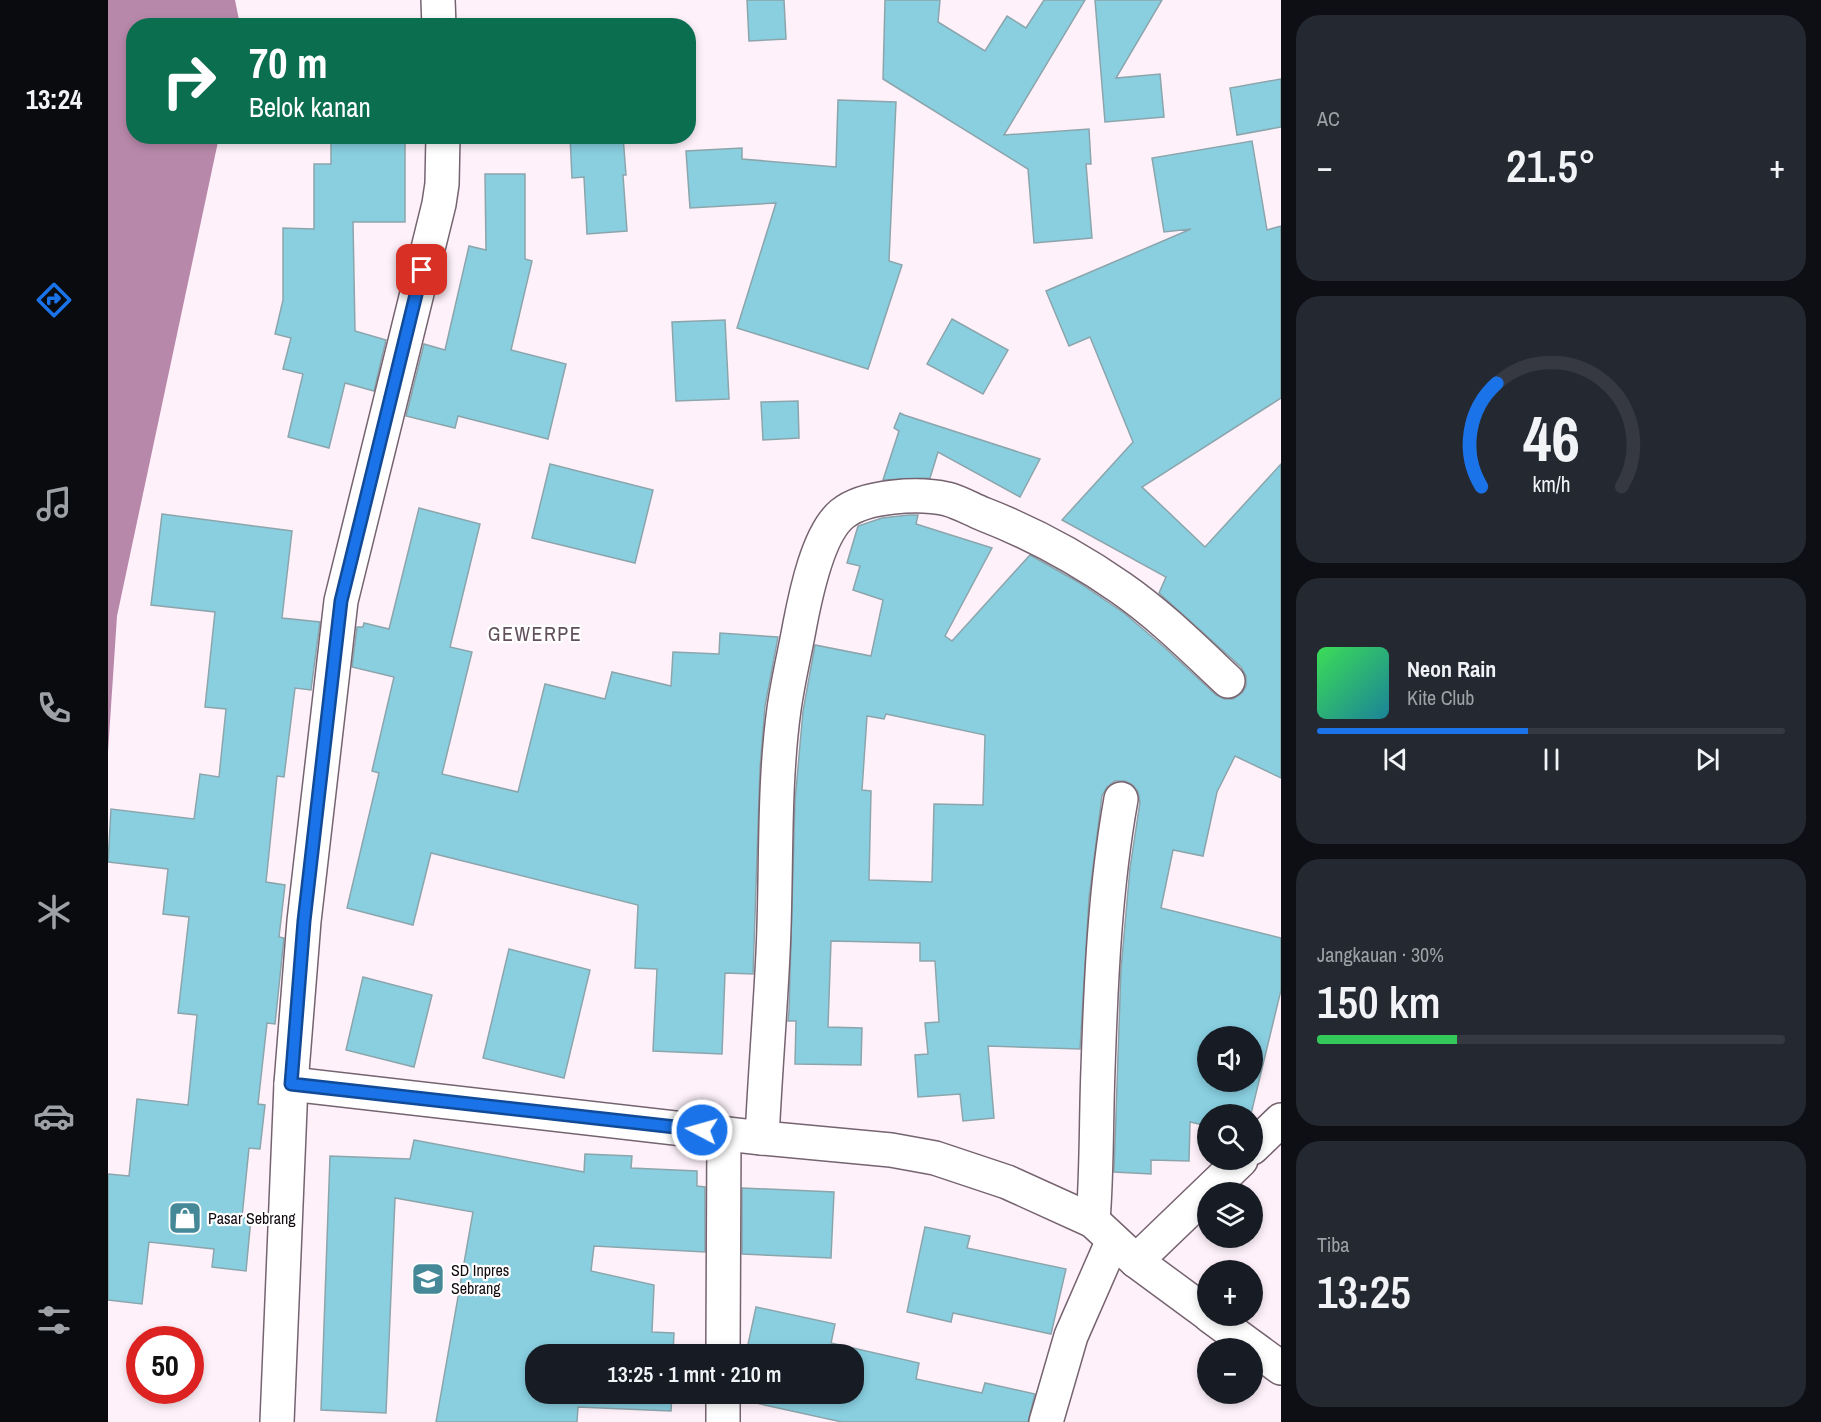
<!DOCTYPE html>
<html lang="id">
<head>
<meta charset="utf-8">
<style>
  body { margin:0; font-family:"Archivo Narrow",sans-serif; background:#242831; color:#f1f3f6; height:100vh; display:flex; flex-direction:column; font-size:22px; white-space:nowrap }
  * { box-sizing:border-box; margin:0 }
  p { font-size:20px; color:#9ea1a6 }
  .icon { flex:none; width:33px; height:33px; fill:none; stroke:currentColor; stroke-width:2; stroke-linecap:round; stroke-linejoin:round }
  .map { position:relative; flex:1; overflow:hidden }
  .details { display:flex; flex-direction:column; gap:15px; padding:15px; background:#0d0f14; width:540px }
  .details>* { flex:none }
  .guide { position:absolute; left:18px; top:18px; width:570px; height:126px; border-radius:24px; box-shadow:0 3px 9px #0003; background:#0b6e4f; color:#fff; overflow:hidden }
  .fabs { position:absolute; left:1089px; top:1026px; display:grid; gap:12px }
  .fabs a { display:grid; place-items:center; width:66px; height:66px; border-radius:50%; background:#171b24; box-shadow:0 3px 9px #0003; font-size:30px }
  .speed { position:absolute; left:18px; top:1326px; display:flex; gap:12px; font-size:30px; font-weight:700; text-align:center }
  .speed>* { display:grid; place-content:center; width:78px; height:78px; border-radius:50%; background:#171b24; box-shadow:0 3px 9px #0003; line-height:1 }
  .speed .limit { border:9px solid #d22; background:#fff; color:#111 }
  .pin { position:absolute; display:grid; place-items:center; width:51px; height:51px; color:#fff; margin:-26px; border-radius:12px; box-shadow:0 3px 9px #0006 }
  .me { position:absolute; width:66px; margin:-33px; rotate:276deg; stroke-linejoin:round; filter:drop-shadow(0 0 4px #0008) }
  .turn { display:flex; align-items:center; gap:21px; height:126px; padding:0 24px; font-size:27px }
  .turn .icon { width:78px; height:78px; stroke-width:2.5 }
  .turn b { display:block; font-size:42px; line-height:51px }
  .big { font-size:45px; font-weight:600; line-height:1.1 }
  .details .widget { flex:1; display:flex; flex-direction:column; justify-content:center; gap:9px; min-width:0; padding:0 21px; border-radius:24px; background:#242831 }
  .details .dial { align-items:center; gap:0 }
  .dial svg { height:156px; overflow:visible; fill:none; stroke:#363941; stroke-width:7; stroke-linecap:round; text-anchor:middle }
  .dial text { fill:#f1f3f6; stroke:none }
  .song { display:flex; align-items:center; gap:18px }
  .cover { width:72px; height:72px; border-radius:9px; background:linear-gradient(135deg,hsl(130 70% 55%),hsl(190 70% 35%)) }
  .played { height:6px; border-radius:3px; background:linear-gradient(90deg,#1a73e8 45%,#363941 45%) }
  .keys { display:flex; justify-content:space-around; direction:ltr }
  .heat { display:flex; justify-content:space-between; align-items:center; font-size:33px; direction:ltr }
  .charge { height:9px; border-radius:4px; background:linear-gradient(90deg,#34c759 30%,#363941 0) }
  .trip { position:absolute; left:417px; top:1344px; width:339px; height:60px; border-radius:24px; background:#171b24; box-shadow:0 3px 9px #0003; font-weight:600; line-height:60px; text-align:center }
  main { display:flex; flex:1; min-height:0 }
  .menu { display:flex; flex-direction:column; width:108px; justify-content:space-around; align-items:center; background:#090b0e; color:#9ea1a6 }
  .menu .icon { width:42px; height:42px }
  .menu .on { color:#1a73e8 }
  .menu b { font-size:27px; color:#f1f3f6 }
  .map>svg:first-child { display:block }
  .water { fill:#b888aa }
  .building { fill:#89cfe0; stroke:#8ca5ac; stroke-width:1.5; fill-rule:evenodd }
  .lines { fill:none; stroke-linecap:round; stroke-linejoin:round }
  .minor-casing { stroke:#766370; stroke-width:36 }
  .secondary-casing { stroke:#766370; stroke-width:36 }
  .minor { stroke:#fff; stroke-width:33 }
  .secondary { stroke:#fff; stroke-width:33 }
  .route-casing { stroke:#114b97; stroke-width:15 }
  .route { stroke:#1a73e8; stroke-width:10 }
  .labels { text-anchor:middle; stroke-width:4.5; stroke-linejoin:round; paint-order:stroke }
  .poi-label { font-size:16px; fill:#120b10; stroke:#fff; text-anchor:start }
  .quarter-label { font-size:20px; letter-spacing:1.5px; fill:#614f5c; stroke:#fff }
</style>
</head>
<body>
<main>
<nav class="menu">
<b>13:24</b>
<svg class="icon on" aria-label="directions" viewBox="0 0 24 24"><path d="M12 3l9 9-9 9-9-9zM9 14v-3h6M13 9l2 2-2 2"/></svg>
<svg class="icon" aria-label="music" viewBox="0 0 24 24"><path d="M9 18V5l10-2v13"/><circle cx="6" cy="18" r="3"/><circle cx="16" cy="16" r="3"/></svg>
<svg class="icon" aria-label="phone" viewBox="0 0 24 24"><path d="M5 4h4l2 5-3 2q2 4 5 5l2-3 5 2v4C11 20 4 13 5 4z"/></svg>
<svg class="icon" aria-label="climate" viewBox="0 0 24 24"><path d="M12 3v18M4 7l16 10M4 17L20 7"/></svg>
<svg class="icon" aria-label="car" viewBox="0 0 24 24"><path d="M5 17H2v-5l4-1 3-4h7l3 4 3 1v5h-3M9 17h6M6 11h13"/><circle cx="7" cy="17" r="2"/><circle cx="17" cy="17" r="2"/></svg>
<svg class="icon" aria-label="filters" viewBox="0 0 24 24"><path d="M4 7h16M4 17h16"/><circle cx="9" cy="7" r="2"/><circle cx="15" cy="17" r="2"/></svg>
</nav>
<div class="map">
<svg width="1173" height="1422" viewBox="0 0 1173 1422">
  <rect width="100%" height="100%" fill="#fef1fa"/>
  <!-- water -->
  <polygon class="water" points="0,0 127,0 132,25 26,26 26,136 111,137 9,616 0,752"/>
  <!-- building -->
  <g class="building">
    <polygon points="639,0 676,0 678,39 641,41"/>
    <polygon points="777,0 832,0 830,22 877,51 899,16 918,28 936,0 977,0 896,135 981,129 983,164 978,164 984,238 926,243 920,169 775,79"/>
    <polygon points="987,0 1054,0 1008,78 1052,74 1056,117 997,122"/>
    <polygon points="1173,79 1173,127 1129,135 1122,88"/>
    <polygon points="730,100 788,102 781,261 794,265 760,369 629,328 668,203 582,208 578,151 634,148 634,159 728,167"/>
    <polygon points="223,136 297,136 297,222 245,222 247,331 278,340 266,391 237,383 221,448 180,437 195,374 175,369 183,338 167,334 175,300 175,228 206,229 206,164 223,164"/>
    <polygon points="462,136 515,136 518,175 515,175 519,231 479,234 476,177 464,178"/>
    <path d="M1144 141 1159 230 1173 226V398L1034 487 1097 547 1173 464V778L1127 756 1109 792 1095 856 1065 850 1053 908 1173 938V990L1143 1114H1100V1126L1082 1122 1081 1161 1043 1160V1174L1006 1172 1013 969 1022 868 1032 802 1030 792 1025 785 1017 781H1007L999 787 994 796 981 898 972 1049 880 1046 886 1118 855 1121 852 1094 810 1097 807 1055 820 1054 817 1023 831 1022 827 961H812V943L723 941 720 1027 754 1028 753 1065 687 1064 688 1021H680L681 1010 687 801 695 711 707 645 763 656 775 600 745 590 752 566 739 563 750 526 774 518 801 515H810L808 524 884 548 837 636 844 641 922 555 970 582 1016 613 1056 647 1108 695 1116 699H1125L1134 693 1138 686V676L1133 667 1051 593 1058 577 954 520 1025 442 982 337 961 346 938 291 1083 229 1056 232 1044 158ZM778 714 877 735 875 805 826 804 824 882 761 880 763 791 754 790 759 716 776 719ZM1100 1036H1144V1082H1100Z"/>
    <polygon points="377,174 417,174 417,259 424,261 403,350 458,364 440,439 350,416 347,428 298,416 316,344 337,350 361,246 378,250"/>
    <polygon points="844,319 900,350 875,394 819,364"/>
    <polygon points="617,320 621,399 568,401 564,322"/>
    <polygon points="690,401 691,438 655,440 653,402"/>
    <polygon points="792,413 796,415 932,459 912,497 830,452 822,478 775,480 791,431 786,428"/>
    <polygon points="442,464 545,490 527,563 424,538"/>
    <polygon points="311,508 372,524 342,647 364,652 334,774 410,792 437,684 497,699 504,672 563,686 565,652 611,654 612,633 670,637 657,706 652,768 645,974 617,973 614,1054 545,1051 549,969 527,968 530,905 323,853 305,925 239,908 271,773 264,771 286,677 244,667 249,627 255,627 256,623 281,629"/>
    <polygon points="54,514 184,531 174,618 212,622 203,690 187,688 176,777 169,776 158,882 177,885 171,937 176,938 167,1024 159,1023 150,1104 157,1105 152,1149 141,1148 134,1217 143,1218 138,1271 104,1267 106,1249 41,1242 34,1304 0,1300 0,1174 21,1176 29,1099 80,1105 89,1015 70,1013 81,917 55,914 60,869 0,862 3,809 86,819 92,774 111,777 118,709 97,707 107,612 43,605"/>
    <polygon points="401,949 482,970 456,1078 375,1058"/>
    <polygon points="255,977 324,995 306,1067 238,1050"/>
    <polygon points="306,1140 476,1172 477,1154 524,1156 523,1168 589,1171 589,1186 597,1187 597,1252 486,1246 483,1271 546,1285 544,1332 566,1333 565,1354 428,1354 428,1394 564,1394 563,1411 470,1407 469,1422 328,1422 365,1212 287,1198 278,1413 213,1410 222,1156 302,1159"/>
    <polygon points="634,1188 726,1192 723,1258 634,1254"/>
    <polygon points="817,1227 862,1236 859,1248 958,1269 943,1334 845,1313 843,1322 799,1312"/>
    <polygon points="648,1307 727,1324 723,1343 811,1363 808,1379 874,1393 877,1383 927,1394 920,1422 734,1422 634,1400 634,1394 746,1394 746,1354 638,1354"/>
  </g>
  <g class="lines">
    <!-- minor casing -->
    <g class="minor-casing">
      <g id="minor">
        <path d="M654 1138C657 1076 662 1015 665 953 669 872 665 789 676 709 680 680 687 652 692 624 698 593 710 534 734 514 757 495 812 493 839 499 851 502 863 509 875 514 924 533 970 558 1013 588 1052 615 1086 649 1120 681"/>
        <polyline points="1144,1148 1173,1120"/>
        <path d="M985 1221C989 1170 988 1120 990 1069 993 979 997 888 1013 799"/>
        <polyline points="1028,1261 1133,1160"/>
        <polyline points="615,1354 616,1133"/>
        <polyline points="615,1422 615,1394"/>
        <polyline points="938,1422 963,1336 1005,1240"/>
      </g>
    </g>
    <!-- secondary casing -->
    <g class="secondary-casing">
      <g id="secondary">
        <polyline points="330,0 331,26"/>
        <polyline points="183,1084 654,1138 783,1150 827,1158 899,1182 985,1221 1028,1261 1100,1314"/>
        <polyline points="1102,1316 1173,1368"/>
        <polyline points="169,1422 183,1084 196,921 233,601 331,204 334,184 335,136"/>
      </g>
    </g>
    <!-- minor -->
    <use href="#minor" class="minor"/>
    <!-- secondary -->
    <use href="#secondary" class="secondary"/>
  </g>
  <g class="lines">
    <!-- route casing -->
    <g class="route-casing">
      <polyline id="route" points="314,270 233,601 196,921 183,1084 594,1130"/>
    </g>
    <!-- route -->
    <use href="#route" class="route"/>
  </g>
  <!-- icons -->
  <defs>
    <g id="shop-square" transform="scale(1.725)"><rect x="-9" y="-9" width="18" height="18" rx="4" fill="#458898" stroke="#fff"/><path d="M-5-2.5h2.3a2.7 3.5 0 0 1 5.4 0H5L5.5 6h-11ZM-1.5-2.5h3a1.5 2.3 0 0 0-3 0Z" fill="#fff"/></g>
    <g id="school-square" transform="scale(1.725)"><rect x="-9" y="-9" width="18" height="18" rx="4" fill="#458898" stroke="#fff"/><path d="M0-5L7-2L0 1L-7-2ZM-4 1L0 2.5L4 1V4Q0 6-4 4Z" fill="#fff"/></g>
  </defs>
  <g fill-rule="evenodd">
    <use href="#shop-square" x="77" y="1218"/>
    <use href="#school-square" x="320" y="1279"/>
  </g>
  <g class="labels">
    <!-- poi labels -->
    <g class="poi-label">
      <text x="100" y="1224">Pasar Sebrang</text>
      <text x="343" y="1276">SD Inpres<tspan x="343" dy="18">Sebrang</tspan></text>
    </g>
    <!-- quarter labels -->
    <g class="quarter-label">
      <text x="427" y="641">GEWERPE</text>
    </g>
  </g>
</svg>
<div class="fabs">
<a><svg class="icon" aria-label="sound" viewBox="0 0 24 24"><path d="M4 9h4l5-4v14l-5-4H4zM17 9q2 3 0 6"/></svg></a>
<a><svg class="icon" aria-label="search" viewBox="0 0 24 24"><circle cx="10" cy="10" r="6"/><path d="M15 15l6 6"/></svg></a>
<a><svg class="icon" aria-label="layers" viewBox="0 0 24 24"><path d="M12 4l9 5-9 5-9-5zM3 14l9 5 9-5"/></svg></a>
<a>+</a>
<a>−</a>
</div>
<div class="speed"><div class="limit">50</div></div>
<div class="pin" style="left:314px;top:270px;background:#d93025"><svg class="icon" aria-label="arrive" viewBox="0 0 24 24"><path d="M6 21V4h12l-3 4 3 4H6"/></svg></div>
<svg class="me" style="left:594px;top:1130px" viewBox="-20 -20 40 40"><circle r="17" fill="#1a73e8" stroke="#fff" stroke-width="3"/><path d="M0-11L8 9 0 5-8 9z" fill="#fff"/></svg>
<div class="trip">13:25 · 1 mnt · 210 m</div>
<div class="guide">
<div class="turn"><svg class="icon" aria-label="right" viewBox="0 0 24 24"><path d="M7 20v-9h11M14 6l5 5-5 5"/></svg><div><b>70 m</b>Belok kanan</div></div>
</div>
</div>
<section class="details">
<div class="widget"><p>AC</p>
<div class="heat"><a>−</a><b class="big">21.5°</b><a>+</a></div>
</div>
<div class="widget dial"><svg viewBox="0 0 100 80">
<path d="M14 69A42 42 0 1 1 86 69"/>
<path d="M14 69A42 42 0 0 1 22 16" stroke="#1a73e8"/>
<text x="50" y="56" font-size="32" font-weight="700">46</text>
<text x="50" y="72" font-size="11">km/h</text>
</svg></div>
<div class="widget">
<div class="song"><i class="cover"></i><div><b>Neon Rain</b><p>Kite Club</p></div></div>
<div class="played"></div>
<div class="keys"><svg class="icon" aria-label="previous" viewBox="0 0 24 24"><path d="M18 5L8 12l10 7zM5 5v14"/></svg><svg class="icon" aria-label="pause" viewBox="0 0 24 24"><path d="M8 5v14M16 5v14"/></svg><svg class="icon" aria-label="next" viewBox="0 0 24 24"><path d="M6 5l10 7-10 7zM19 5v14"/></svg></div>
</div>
<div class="widget"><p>Jangkauan · 30%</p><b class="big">150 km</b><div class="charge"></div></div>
<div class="widget"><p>Tiba</p><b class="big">13:25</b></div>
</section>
</main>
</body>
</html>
